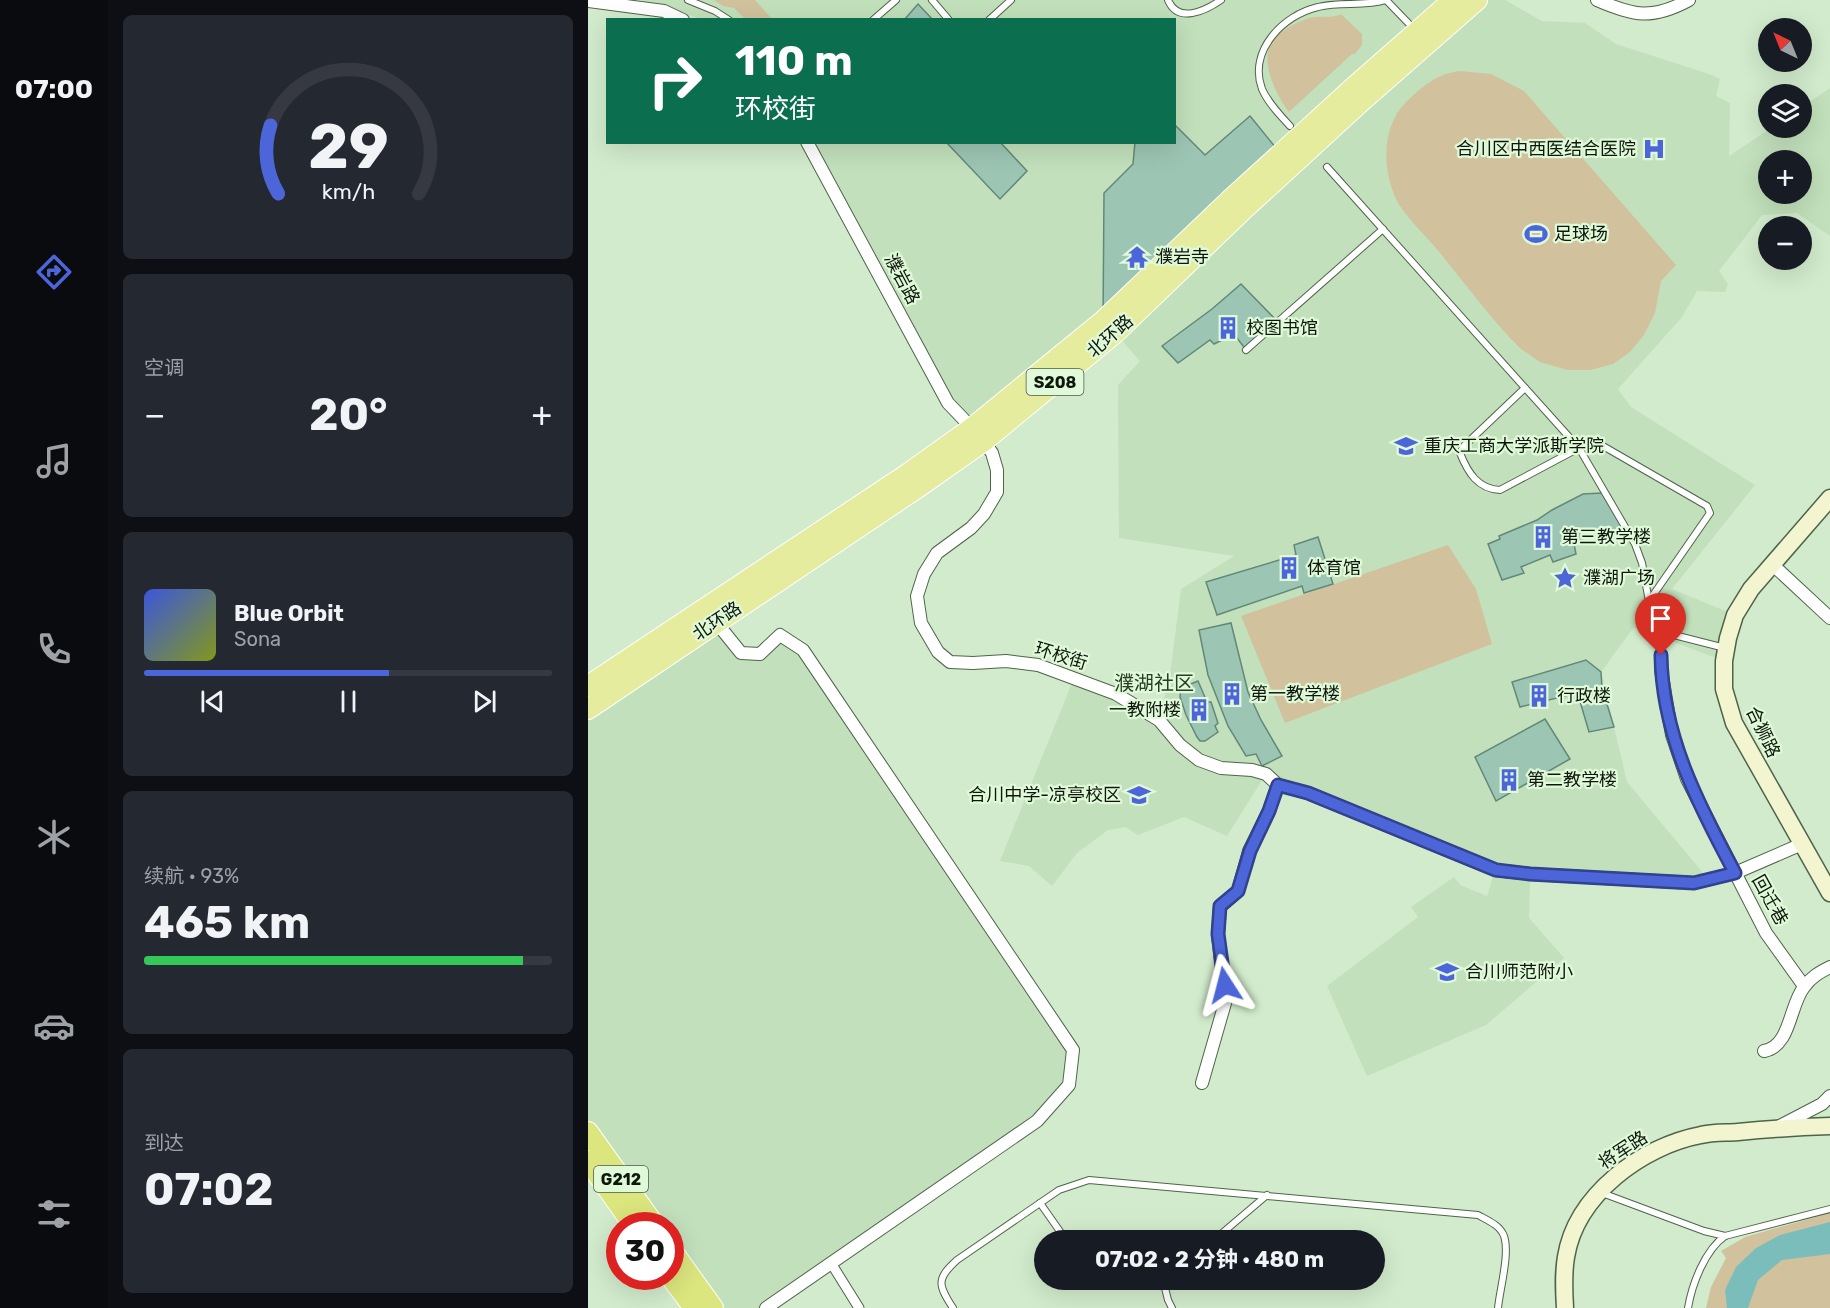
<!DOCTYPE html>
<html lang="zh">
<head>
<meta charset="utf-8">
<style>
  body { margin:0; font-family:Rubik,"Noto Sans SC",sans-serif; background:#242831; color:#f1f3f6; height:100vh; display:flex; flex-direction:column; font-size:22px; white-space:nowrap }
  * { box-sizing:border-box; margin:0 }
  p { font-size:20px; color:#9ea1a6 }
  .icon { flex:none; width:33px; height:33px; fill:none; stroke:currentColor; stroke-width:2; stroke-linecap:round; stroke-linejoin:round }
  .map { position:relative; flex:1; overflow:hidden }
  .details { display:flex; flex-direction:column; gap:15px; padding:15px; background:#0d0f14; width:480px }
  .details>* { flex:none }
  .guide { position:absolute; left:18px; top:18px; width:570px; height:126px; border-radius:0px; box-shadow:0 6px 24px #0002; background:#0b6e4f; color:#fff; overflow:hidden }
  .needle { width:39px; rotate:317deg }
  .fabs { position:absolute; left:1170px; top:18px; display:grid; gap:12px }
  .fabs a { display:grid; place-items:center; width:54px; height:54px; border-radius:50%; background:#171b24; box-shadow:0 6px 24px #0002; font-size:30px }
  .speed { position:absolute; left:18px; top:1212px; display:flex; gap:12px; font-size:30px; font-weight:700; text-align:center }
  .speed>* { display:grid; place-content:center; width:78px; height:78px; border-radius:50%; background:#171b24; box-shadow:0 6px 24px #0002; line-height:1 }
  .speed .limit { border:9px solid #d22; background:#fff; color:#111 }
  .pin { position:absolute; display:grid; place-items:center; width:51px; height:51px; color:#fff; margin:-62px -26px; border-radius:50% 50% 50% 0; rotate:-45deg; box-shadow:0 0 6px #0007 }
  .pin .icon { rotate:45deg }
  .me { position:absolute; width:66px; margin:-33px; rotate:351deg; stroke-linejoin:round; filter:drop-shadow(0 0 4px #0008) }
  .turn { display:flex; align-items:center; gap:21px; height:126px; padding:0 30px; font-size:27px }
  .turn .icon { width:78px; height:78px; stroke-width:2.5 }
  .turn b { display:block; font-size:42px; line-height:51px }
  .big { font-size:45px; font-weight:700; line-height:1.1 }
  .details .card { flex:1; display:flex; flex-direction:column; justify-content:center; gap:9px; min-width:0; padding:0 21px; border-radius:9px; background:#242831 }
  .details .dial { align-items:center; gap:0 }
  .dial svg { height:156px; overflow:visible; fill:none; stroke:#363941; stroke-width:7; stroke-linecap:round; text-anchor:middle }
  .dial text { fill:#f1f3f6; stroke:none }
  .song { display:flex; align-items:center; gap:18px }
  .cover { width:72px; height:72px; border-radius:9px; background:linear-gradient(135deg,hsl(230 70% 55%),hsl(70 70% 35%)) }
  .played { height:6px; border-radius:3px; background:linear-gradient(90deg,#4c66da 60%,#363941 60%) }
  .keys { display:flex; justify-content:space-around; direction:ltr }
  .heat { display:flex; justify-content:space-between; align-items:center; font-size:33px; direction:ltr }
  .charge { height:9px; border-radius:4px; background:linear-gradient(90deg,#34c759 93%,#363941 0) }
  .trip { position:absolute; left:446px; top:1230px; width:351px; height:60px; border-radius:30px; background:#171b24; box-shadow:0 6px 24px #0002; font-weight:700; line-height:60px; text-align:center }
  main { display:flex; flex:1; min-height:0 }
  .tabs { display:flex; flex-direction:column; width:108px; justify-content:space-around; align-items:center; background:#090b0e; color:#9ea1a6 }
  .tabs .icon { width:42px; height:42px }
  .tabs .on { color:#4c66da }
  .tabs b { font-size:27px; color:#f1f3f6 }
  .map>svg:first-child { display:block }
  .built { fill:#c2e0bb; fill-rule:evenodd }
  .green { fill:#d1c29d }
  .water { fill:#7bbdba }
  .building { fill:#9dc5b3; stroke:#628978; stroke-width:1.5 }
  .lines { fill:none; stroke-linecap:round; stroke-linejoin:round }
  .service-casing { stroke:#4e6449; stroke-width:8 }
  .pedestrian-casing { stroke:#4e6449; stroke-width:11 }
  .minor-casing { stroke:#4e6449; stroke-width:14 }
  .secondary-casing { stroke:#4e6449; stroke-width:19 }
  .primary-casing { stroke:#fff; stroke-width:22 }
  .trunk-casing { stroke:#fff; stroke-width:22 }
  .service { stroke:#fff; stroke-width:6 }
  .pedestrian { stroke:#fff; stroke-width:9 }
  .minor { stroke:#fff; stroke-width:12 }
  .secondary { stroke:#f2f5cf; stroke-width:16 }
  .primary { stroke:#e5ec9e; stroke-width:20 }
  .trunk { stroke:#dce67e; stroke-width:20 }
  .route-casing { stroke:#31428e; stroke-width:15 }
  .route { stroke:#4c66da; stroke-width:10 }
  .labels { text-anchor:middle; stroke-width:4.5; stroke-linejoin:round; paint-order:stroke }
  .shield { fill:#dff9d9; stroke:#4d5b4a; stroke-width:1.5 }
  .shield-label { font-size:16px; font-weight:bold; fill:#0e170c }
  .poi-label { font-size:18px; fill:#0e170c; stroke:#dff9d9; text-anchor:start }
  .street-label { font-size:18px; fill:#0e170c; stroke:#dff9d9 }
  .neighbourhood-label { font-size:20px; fill:#283d24; stroke:#dff9d9 }
</style>
</head>
<body>
<main>
<nav class="tabs">
<b>07:00</b>
<svg class="icon on" aria-label="directions" viewBox="0 0 24 24"><path d="M12 3l9 9-9 9-9-9zM9 14v-3h6M13 9l2 2-2 2"/></svg>
<svg class="icon" aria-label="music" viewBox="0 0 24 24"><path d="M9 18V5l10-2v13"/><circle cx="6" cy="18" r="3"/><circle cx="16" cy="16" r="3"/></svg>
<svg class="icon" aria-label="phone" viewBox="0 0 24 24"><path d="M5 4h4l2 5-3 2q2 4 5 5l2-3 5 2v4C11 20 4 13 5 4z"/></svg>
<svg class="icon" aria-label="climate" viewBox="0 0 24 24"><path d="M12 3v18M4 7l16 10M4 17L20 7"/></svg>
<svg class="icon" aria-label="car" viewBox="0 0 24 24"><path d="M5 17H2v-5l4-1 3-4h7l3 4 3 1v5h-3M9 17h6M6 11h13"/><circle cx="7" cy="17" r="2"/><circle cx="17" cy="17" r="2"/></svg>
<svg class="icon" aria-label="filters" viewBox="0 0 24 24"><path d="M4 7h16M4 17h16"/><circle cx="9" cy="7" r="2"/><circle cx="15" cy="17" r="2"/></svg>
</nav>
<section class="details">
<div class="card dial"><svg viewBox="0 0 100 80">
<path d="M14 69A42 42 0 1 1 86 69"/>
<path d="M14 69A42 42 0 0 1 10 34" stroke="#4c66da"/>
<text x="50" y="56" font-size="32" font-weight="700">29</text>
<text x="50" y="72" font-size="11">km/h</text>
</svg></div>
<div class="card"><p>空调</p>
<div class="heat"><a>−</a><b class="big">20°</b><a>+</a></div>
</div>
<div class="card">
<div class="song"><i class="cover"></i><div><b>Blue Orbit</b><p>Sona</p></div></div>
<div class="played"></div>
<div class="keys"><svg class="icon" aria-label="previous" viewBox="0 0 24 24"><path d="M18 5L8 12l10 7zM5 5v14"/></svg><svg class="icon" aria-label="pause" viewBox="0 0 24 24"><path d="M8 5v14M16 5v14"/></svg><svg class="icon" aria-label="next" viewBox="0 0 24 24"><path d="M6 5l10 7-10 7zM19 5v14"/></svg></div>
</div>
<div class="card"><p>续航 · 93%</p><b class="big">465 km</b><div class="charge"></div></div>
<div class="card"><p>到达</p><b class="big">07:02</b></div>
</section>
<div class="map">
<svg width="1242" height="1308" viewBox="0 0 1242 1308">
  <rect width="100%" height="100%" fill="#d2ebcc"/>
  <!-- built -->
  <g class="built">
    <path d="M52 0H917L954 21 997 23 1028 44 1124 75 1132 79 1128 96 1142 103 1141 156 1183 128H1214V107L1242 88V236L1209 213 1174 215 1131 271 1140 284 1137 292 1109 291 1094 317 1030 389 1043 407 1167 485 1084 589 1147 615 1136 661 1046 627 1013 672 1039 782 1121 880 942 874 941 918 976 958 898 1025 779 1076 739 986 830 917 823 907 866 877 872 885 899 896 907 870 678 774 639 836 596 817 550 835 537 827 520 830 489 853 464 886 441 866 412 861 486 678 571 719 582 675 593 589 646 556 531 538 530 385 552 361 527 333 692 153 662 116 617 155 587 124 586 20H117ZM1180 160H1214V194H1180Z"/>
    <polygon points="219,143 547,143 545,164 516,193 515,321 384,428 360,403"/>
    <polygon points="128,622 153,653 172,654 192,635 215,650 485,1050 481,1085 449,1121 178,1308 125,1308 83,1248 82,1226 67,1225 0,1132 0,709"/>
  </g>
  <!-- green -->
  <g class="green">
    <polygon points="126,0 167,0 184,19 157,19 146,8 135,6"/>
    <path d="M753 14 774 34V45L767 54H764L701 112C690 98 676 70 680 52 684 34 706 23 721 18 732 15 744 19 753 14Z"/>
    <path d="M873 71 903 74 936 91 1088 265 1073 281 1067 313 1056 335 1042 352 1025 364 1002 370H979L952 362 933 349C902 319 875 280 847 247 836 234 817 216 809 201 794 171 793 127 818 102 834 87 849 73 873 71Z"/>
    <polygon points="860,545 888,589 904,644 697,723 653,616"/>
    <polygon points="1242,1213 1242,1308 1118,1308 1123,1287 1138,1258 1133,1251 1157,1237"/>
  </g>
  <!-- water -->
  <polygon class="water" points="1242,1222 1242,1254 1194,1260 1170,1280 1160,1308 1139,1308 1137,1290 1148,1267 1168,1248 1192,1235"/>
  <!-- building -->
  <g class="building">
    <polygon points="330,4 345,20 316,20"/>
    <polygon points="662,116 692,153 515,321 516,193 545,164 547,142 586,142 586,124 617,155"/>
    <polygon points="358,142 412,142 439,171 412,199"/>
    <polygon points="653,284 690,322 658,350 646,334 626,344 622,340 590,363 574,346 624,309"/>
    <polygon points="1014,493 1036,526 1013,537 1010,530 986,544 988,554 965,562 962,555 933,567 936,573 914,580 900,544 912,539 911,536 949,520 964,510 995,494"/>
    <polygon points="730,537 745,584 716,593 714,586 629,615 618,582 708,555 706,545"/>
    <polygon points="643,623 660,692 673,720 694,756 674,766 668,754 658,756 640,726 620,675 611,630"/>
    <polygon points="998,660 1013,672 1014,688 1026,727 1001,732 991,698 984,700 981,695 932,707 924,682"/>
    <polygon points="610,681 619,702 623,702 630,723 627,726 630,732 617,741 612,741 609,737 598,715 592,697 593,688"/>
    <polygon points="957,719 982,759 908,801 887,757"/>
  </g>
  <g class="lines">
    <!-- service casing -->
    <g class="service-casing">
      <g id="service">
        <polyline points="100,0 127,11 141,20"/>
        <polyline points="344,0 361,20"/>
        <path d="M580 0C590 24 617 11 633 0"/>
        <polyline points="798,0 827,30"/>
        <polyline points="285,20 308,0"/>
        <polyline points="401,20 423,0"/>
        <path d="M702 126C692 115 680 103 674 89 660 51 695 15 730 7 753 1 776 7 798 0"/>
        <polyline points="739,167 991,448 1047,544 1054,563 1064,618 1073,629 1086,635 1137,648"/>
        <polyline points="658,350 795,229"/>
        <path d="M937 388 876 446 872 453C880 473 890 489 912 490L991 448 1008 442 1119 506 1122 513 1061 601"/>
        <polyline points="1014,1193 1116,1231 1137,1236"/>
        <polyline points="452,1203 478,1240"/>
        <polyline points="626,1240 679,1195"/>
        <polyline points="575,1280 580,1300 584,1308"/>
        <path d="M365 1308C350 1285 348 1279 369 1260L471 1190 501 1180 890 1215C899 1220 912 1225 916 1236 922 1254 912 1288 910 1308"/>
        <path d="M1100 1308C1104 1284 1117 1250 1137 1236L1242 1209"/>
      </g>
    </g>
    <!-- pedestrian casing -->
    <g class="pedestrian-casing">
      <polyline id="pedestrian" points="243,1263 271,1308"/>
    </g>
    <!-- minor casing -->
    <g class="minor-casing">
      <g id="minor">
        <path d="M1009 0C1046 16 1064 20 1101 0"/>
        <polyline points="0,1 76,11 95,20"/>
        <polyline points="219,142 360,403 384,428"/>
        <polyline points="396,441 404,453 409,470 409,492 396,514 383,528 349,553 336,574 329,596 333,623 350,652 362,662 385,663 418,661 450,665 528,694 571,720 592,745 611,760 633,768 664,770 678,774 690,785 720,793 907,870 942,874 1106,883 1147,873 1214,844"/>
        <polyline points="1184,564 1242,618"/>
        <polyline points="128,622 153,653 172,654 192,635 215,650 485,1050 481,1085 449,1121 178,1308"/>
        <polyline points="1073,655 1073,670 1084,735 1099,779 1178,933 1216,986"/>
        <path d="M1176 1051C1203 1046 1201 1006 1216 987 1223 977 1232 972 1242 967"/>
        <polyline points="614,1083 637,1003 630,934 632,907 650,891 661,851 681,811 690,785"/>
        <polyline points="1190,1127 1234,1104 1242,1096"/>
      </g>
    </g>
    <!-- secondary casing -->
    <g class="secondary-casing">
      <g id="secondary">
        <polyline points="1242,498 1163,589 1147,615 1140,638 1136,661 1136,689 1146,723 1242,893"/>
        <path d="M977 1308C976 1291 975 1274 978 1257 988 1195 1054 1146 1113 1135 1125 1132 1138 1133 1150 1132 1181 1129 1211 1127 1242 1126"/>
      </g>
    </g>
    <!-- primary casing -->
    <g class="primary-casing">
      <g id="primary">
        <polyline points="0,686 321,473 384,428 515,321 642,200 766,87 865,0"/>
        <polyline points="0,709 332,486 396,441 527,333 654,211 775,100 889,0"/>
      </g>
    </g>
    <!-- trunk casing -->
    <g class="trunk-casing">
      <g id="trunk">
        <polyline points="0,1132 67,1226"/>
        <polyline points="0,1161 46,1226"/>
        <polyline points="82,1248 125,1308"/>
        <polyline points="82,1276 106,1308"/>
      </g>
    </g>
    <!-- service -->
    <use href="#service" class="service"/>
    <!-- pedestrian -->
    <use href="#pedestrian" class="pedestrian"/>
    <!-- minor -->
    <use href="#minor" class="minor"/>
    <!-- secondary -->
    <use href="#secondary" class="secondary"/>
    <!-- primary -->
    <use href="#primary" class="primary"/>
    <!-- trunk -->
    <use href="#trunk" class="trunk"/>
  </g>
  <g class="lines">
    <!-- route casing -->
    <g class="route-casing">
      <path id="route" d="M637 985 630 934 632 906 650 891 662 851 681 811 690 785 720 793 908 870 942 874 1106 883 1147 873C1110 804 1074 735 1073 655"/>
    </g>
    <!-- route -->
    <use href="#route" class="route"/>
  </g>
  <!-- icons -->
  <defs>
    <g id="hospital-bare" transform="scale(1.8)"><path d="M-5-5h3v3.5h4V-5h3V5h-3V1.5h-4V5h-3Z" fill="#4c66da" stroke="#dff9d9" stroke-width="2.5" paint-order="stroke"/></g>
    <g id="stadium-bare" transform="scale(1.8)"><path d="M0-5a6.5 5 0 1 0 0 10a6.5 5 0 1 0 0-10ZM-3.5-1.8h7v3.6h-7Z" fill="#4c66da" stroke="#dff9d9" stroke-width="2.5" paint-order="stroke"/></g>
    <g id="temple-bare" transform="scale(1.8)"><path d="M0-6L5-2H3V0L6.5 2.5H4V6H1.5V3h-3V6H-4V2.5H-6.5L-3 0V-2H-5Z" fill="#4c66da" stroke="#dff9d9" stroke-width="2.5" paint-order="stroke"/></g>
    <g id="building-bare" transform="scale(1.8)"><path d="M-4-6H4V6H1V3H-1V6H-4ZM-2.5-4.3h1.7v1.8h-1.7ZM.8-4.3h1.7v1.8H.8ZM-2.5-1h1.7V.8h-1.7ZM.8-1h1.7V.8H.8Z" fill="#4c66da" stroke="#dff9d9" stroke-width="2.5" paint-order="stroke"/></g>
    <g id="university-bare" transform="scale(1.8)"><path d="M0-5L7-2L0 1L-7-2ZM-4 1L0 2.5L4 1V4Q0 6-4 4Z" fill="#4c66da" stroke="#dff9d9" stroke-width="2.5" paint-order="stroke"/></g>
    <g id="sight-bare" transform="scale(1.8)"><path d="M0-6L1.8-2.2L6-1.7L2.9 1.2L3.7 5.4L0 3.3L-3.7 5.4L-2.9 1.2L-6-1.7L-1.8-2.2Z" fill="#4c66da" stroke="#dff9d9" stroke-width="2.5" paint-order="stroke"/></g>
    <g id="school-bare" transform="scale(1.8)"><path d="M0-5L7-2L0 1L-7-2ZM-4 1L0 2.5L4 1V4Q0 6-4 4Z" fill="#4c66da" stroke="#dff9d9" stroke-width="2.5" paint-order="stroke"/></g>
  </defs>
  <g fill-rule="evenodd">
    <use href="#hospital-bare" x="1066" y="149"/>
    <use href="#stadium-bare" x="948" y="234"/>
    <use href="#temple-bare" x="549" y="257"/>
    <use href="#building-bare" x="640" y="328"/>
    <use href="#university-bare" x="818" y="446"/>
    <use href="#building-bare" x="955" y="537"/>
    <use href="#building-bare" x="701" y="568"/>
    <use href="#sight-bare" x="977" y="578"/>
    <use href="#building-bare" x="644" y="694"/>
    <use href="#building-bare" x="951" y="696"/>
    <use href="#building-bare" x="611" y="710"/>
    <use href="#building-bare" x="921" y="780"/>
    <use href="#school-bare" x="551" y="795"/>
    <use href="#school-bare" x="859" y="972"/>
  </g>
  <g class="labels">
    <!-- shield labels -->
    <g class="shield">
      <rect x="438.5" y="369" width="57" height="26" rx="4.5"/>
      <rect x="6" y="1166" width="54" height="26" rx="4.5"/>
    </g>
    <g class="shield-label">
      <text x="467" y="388">S208</text>
      <text x="33" y="1185">G212</text>
    </g>
    <!-- poi labels -->
    <g class="poi-label">
      <text x="1048" y="155" text-anchor="end">合川区中西医结合医院</text>
      <text x="966" y="240">足球场</text>
      <text x="567" y="263">濮岩寺</text>
      <text x="658" y="334">校图书馆</text>
      <text x="836" y="452">重庆工商大学派斯学院</text>
      <text x="973" y="543">第三教学楼</text>
      <text x="719" y="574">体育馆</text>
      <text x="995" y="584">濮湖广场</text>
      <text x="662" y="700">第一教学楼</text>
      <text x="969" y="702">行政楼</text>
      <text x="593" y="716" text-anchor="end">一教附楼</text>
      <text x="939" y="786">第二教学楼</text>
      <text x="533" y="801" text-anchor="end">合川中学-凉亭校区</text>
      <text x="877" y="978">合川师范附小</text>
    </g>
    <!-- street labels -->
    <g class="street-label">
      <text transform="translate(314 279) rotate(62)" y="6">濮岩路</text>
      <text transform="translate(522 336) rotate(-41)" y="6">北环路</text>
      <text transform="translate(129 621) rotate(-34)" y="6">北环路</text>
      <text transform="translate(473 656) rotate(17)" y="6">环校街</text>
      <text transform="translate(1175 732) rotate(64)" y="6">合狮路</text>
      <text transform="translate(1182 900) rotate(61)" y="6">回迁巷</text>
      <text transform="translate(1035 1150) rotate(-33)" y="6">将军路</text>
    </g>
    <!-- neighbourhood labels -->
    <g class="neighbourhood-label">
      <text x="566" y="690">濮湖社区</text>
    </g>
  </g>
</svg>
<div class="fabs">
<a><svg class="needle" viewBox="-14 -14 28 28"><path d="M0-13l5 13h-10z" fill="#e53935"/><path d="M0 13l5-13h-10z" fill="#9ea1a6"/></svg></a>
<a><svg class="icon" aria-label="layers" viewBox="0 0 24 24"><path d="M12 4l9 5-9 5-9-5zM3 14l9 5 9-5"/></svg></a>
<a>+</a>
<a>−</a>
</div>
<div class="speed"><div class="limit">30</div></div>
<div class="pin" style="left:1073px;top:655px;background:#d93025"><svg class="icon" aria-label="arrive" viewBox="0 0 24 24"><path d="M6 21V4h12l-3 4 3 4H6"/></svg></div>
<svg class="me" style="left:637px;top:985px" viewBox="-20 -20 40 40"><path d="M0-17L14 15 0 8-14 15z" fill="#4c66da" stroke="#fff" stroke-width="4"/></svg>
<div class="trip">07:02 · 2 分钟 · 480 m</div>
<div class="guide">
<div class="turn"><svg class="icon" aria-label="right" viewBox="0 0 24 24"><path d="M7 20v-9h11M14 6l5 5-5 5"/></svg><div><b>110 m</b>环校街</div></div>
</div>
</div>
</main>
</body>
</html>
